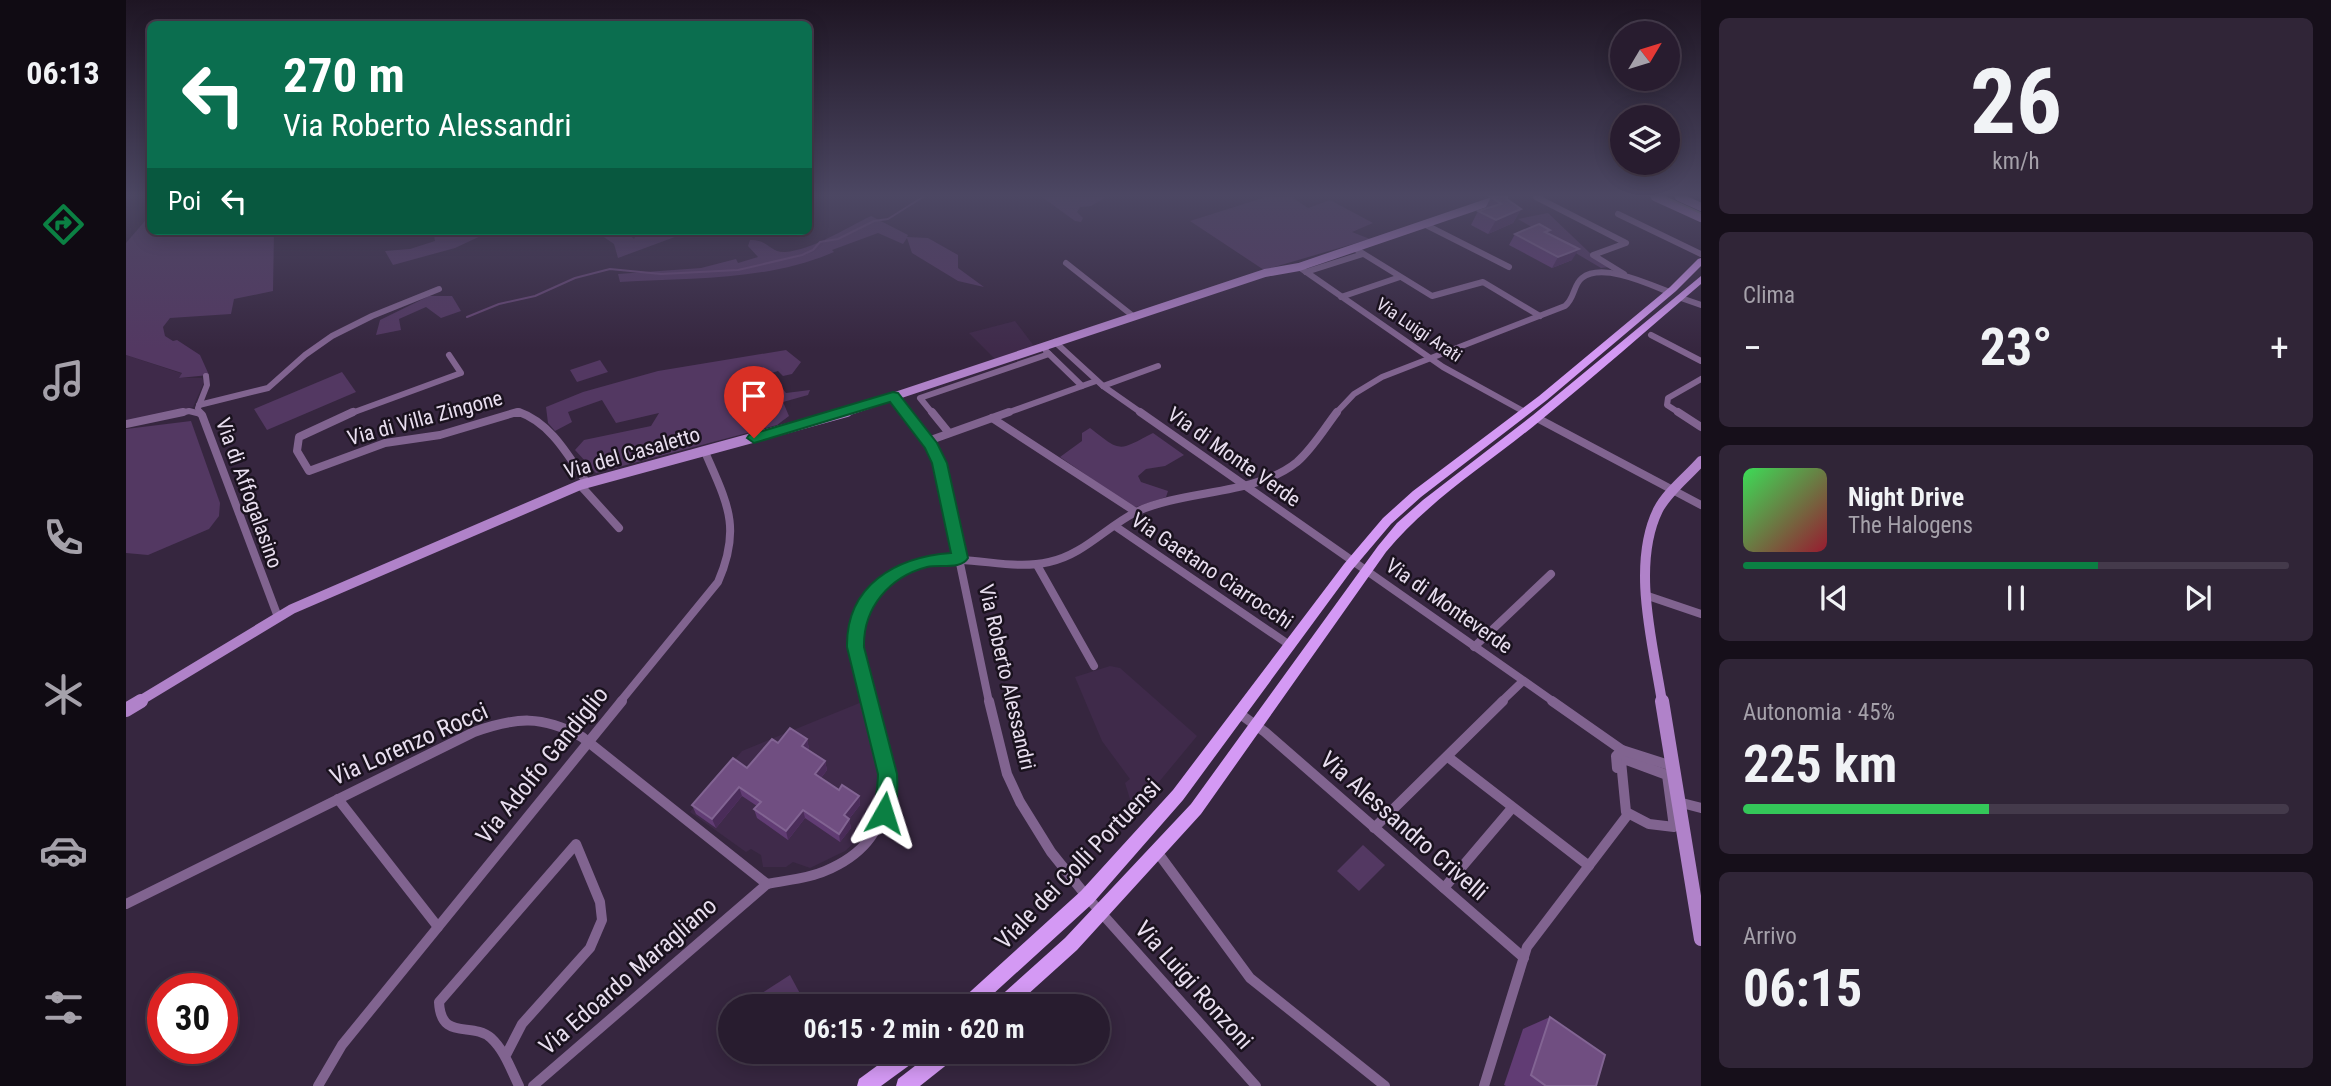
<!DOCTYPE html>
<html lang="it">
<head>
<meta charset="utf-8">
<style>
  body { margin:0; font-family:"Roboto Condensed",sans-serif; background:#302537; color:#f1f3f6; height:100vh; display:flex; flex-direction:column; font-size:26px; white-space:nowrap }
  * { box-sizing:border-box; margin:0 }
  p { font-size:23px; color:#a5a1aa }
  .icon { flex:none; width:38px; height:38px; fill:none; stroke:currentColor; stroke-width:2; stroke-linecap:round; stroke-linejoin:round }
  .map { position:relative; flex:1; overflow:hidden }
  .details { display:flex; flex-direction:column; gap:18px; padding:18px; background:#160f1a; width:630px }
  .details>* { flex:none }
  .guide { position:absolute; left:21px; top:21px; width:665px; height:214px; border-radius:10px; box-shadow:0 4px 18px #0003,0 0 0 2px #443a4b; background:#0b6e4f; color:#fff; overflow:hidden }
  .needle { width:46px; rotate:52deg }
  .controls { position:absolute; left:1484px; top:21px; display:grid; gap:14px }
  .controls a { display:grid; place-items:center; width:70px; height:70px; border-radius:50%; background:#281c2f; box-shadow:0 4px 18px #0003,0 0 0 2px #443a4b; font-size:35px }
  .speed { position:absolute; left:21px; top:973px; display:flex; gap:14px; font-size:35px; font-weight:700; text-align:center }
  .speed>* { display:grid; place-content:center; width:91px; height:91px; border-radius:50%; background:#281c2f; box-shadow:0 4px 18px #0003,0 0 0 2px #443a4b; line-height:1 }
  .speed .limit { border:10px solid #d22; background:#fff; color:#111 }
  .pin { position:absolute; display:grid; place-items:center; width:60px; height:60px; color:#fff; margin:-72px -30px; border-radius:50% 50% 50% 0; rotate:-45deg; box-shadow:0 0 7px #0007 }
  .pin .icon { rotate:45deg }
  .me { position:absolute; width:77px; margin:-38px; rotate:6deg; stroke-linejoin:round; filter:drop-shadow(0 0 5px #0008) }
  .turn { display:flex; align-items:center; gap:24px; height:147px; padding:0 21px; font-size:32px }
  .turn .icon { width:91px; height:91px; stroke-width:2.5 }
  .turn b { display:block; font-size:49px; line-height:60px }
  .then { display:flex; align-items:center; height:66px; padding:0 21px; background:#0003; gap:14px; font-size:26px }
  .big { font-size:52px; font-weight:700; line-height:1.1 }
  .details .card { flex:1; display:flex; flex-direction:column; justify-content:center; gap:10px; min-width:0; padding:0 24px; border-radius:10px; background:#302537 }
  .details .dial { align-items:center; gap:0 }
  .dial b { font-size:91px; line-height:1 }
  .song { display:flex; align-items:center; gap:21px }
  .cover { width:84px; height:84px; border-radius:10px; background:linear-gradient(135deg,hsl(130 70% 55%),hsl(350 70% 35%)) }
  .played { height:7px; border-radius:4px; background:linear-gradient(90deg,#0b8043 65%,#443a4b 65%) }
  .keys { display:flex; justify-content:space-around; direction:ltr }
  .heat { display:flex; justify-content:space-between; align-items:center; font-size:38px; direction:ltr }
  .charge { height:10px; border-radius:5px; background:linear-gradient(90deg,#34c759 45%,#443a4b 0) }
  .trip { position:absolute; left:592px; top:994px; width:392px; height:70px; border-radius:35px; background:#281c2f; box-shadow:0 4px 18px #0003,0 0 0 2px #443a4b; font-weight:700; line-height:70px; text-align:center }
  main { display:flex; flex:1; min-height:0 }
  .tabs { display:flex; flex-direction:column; width:126px; justify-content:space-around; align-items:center; background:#100b13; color:#a5a1aa }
  .tabs .icon { width:49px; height:49px }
  .tabs .selected { color:#0b8043 }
  .tabs b { font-size:32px; color:#f1f3f6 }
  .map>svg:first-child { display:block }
  .built { fill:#3f2a4a }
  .green { fill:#533862 }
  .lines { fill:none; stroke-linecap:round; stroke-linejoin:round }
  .stream { stroke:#664674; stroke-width:2 }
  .street-far2 { stroke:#816490; stroke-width:6 }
  .street-far1 { stroke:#816490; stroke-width:8 }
  .street { stroke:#816490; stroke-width:10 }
  .secondary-far2 { stroke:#b082c9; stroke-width:8 }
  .secondary-far1 { stroke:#b082c9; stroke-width:10 }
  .secondary { stroke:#b082c9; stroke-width:14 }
  .primary { fill:#d499f4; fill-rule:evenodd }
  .tram { stroke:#94889c; stroke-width:2 }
  .wall { fill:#613c74 }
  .shaded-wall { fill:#4a2c59 }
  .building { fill:#704e81; stroke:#826493; stroke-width:2 }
  .route { fill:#0b8043; stroke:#07532c; stroke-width:2 }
  .labels { text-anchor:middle; stroke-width:5; stroke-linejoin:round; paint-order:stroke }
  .far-street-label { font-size:18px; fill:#e8deef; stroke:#1a121e }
  .street-label { font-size:21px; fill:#e8deef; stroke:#1a121e }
  .near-street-label { font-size:24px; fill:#e8deef; stroke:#1a121e }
</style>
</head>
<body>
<main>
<nav class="tabs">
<b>06:13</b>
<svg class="icon selected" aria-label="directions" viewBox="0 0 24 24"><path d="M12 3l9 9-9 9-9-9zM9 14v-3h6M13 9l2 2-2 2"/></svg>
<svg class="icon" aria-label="music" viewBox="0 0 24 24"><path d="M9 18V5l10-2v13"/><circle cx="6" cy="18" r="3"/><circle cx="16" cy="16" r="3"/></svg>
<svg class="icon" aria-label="phone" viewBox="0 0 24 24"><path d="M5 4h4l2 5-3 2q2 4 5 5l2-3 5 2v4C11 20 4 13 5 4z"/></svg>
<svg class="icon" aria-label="climate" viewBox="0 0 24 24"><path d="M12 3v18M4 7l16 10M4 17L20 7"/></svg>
<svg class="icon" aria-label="car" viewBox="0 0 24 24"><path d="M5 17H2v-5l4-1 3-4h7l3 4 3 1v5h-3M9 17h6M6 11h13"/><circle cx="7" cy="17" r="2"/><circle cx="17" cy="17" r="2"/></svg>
<svg class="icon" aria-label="filters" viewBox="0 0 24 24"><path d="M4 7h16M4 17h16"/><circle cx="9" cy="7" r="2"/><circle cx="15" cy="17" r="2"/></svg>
</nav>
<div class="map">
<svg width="1575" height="1086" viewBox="0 0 1575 1086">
  <rect width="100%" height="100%" fill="#36263f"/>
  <!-- built -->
  <g class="built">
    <polygon points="889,321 908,346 869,359 843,333"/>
    <polygon points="0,355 57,374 54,378 76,378 78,382 67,407 0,421"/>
    <polygon points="984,666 994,668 1071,736 1008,812 999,783 1004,779 976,741 949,677"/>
    <polygon points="736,702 754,778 754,799 739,833 719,851 684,868 667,862 660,867 637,867 635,855 625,849 620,852 564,812 616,751"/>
  </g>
  <!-- green -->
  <g class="green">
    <polygon points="916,197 980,197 965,206 954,207 951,212 957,218 955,222 949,221"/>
    <polygon points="1140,197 1166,197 1182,208 1204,200 1247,223 1226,232 1244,239 1138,270 1064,221"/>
    <polygon points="1422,213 1465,254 1484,267 1475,268 1392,219"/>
    <polygon points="24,215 24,231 148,231 147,291 108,299 105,314 44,318 37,327 39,336 47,341 51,340 74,355 83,375 53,378 56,373 0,355 0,243"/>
    <path d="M745 216 782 235 781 237 802 238 832 255V268L858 287 832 281 786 253 781 238 777 244 752 233 706 250 708 252C641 281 565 278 494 282L492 274 575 268 610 259 612 263 632 257 622 246 624 240C642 239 644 253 659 252 686 250 720 228 745 216Z"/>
    <polygon points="307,231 357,231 359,234 329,248 267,265 259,251 284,249 309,241"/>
    <polygon points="469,231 499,231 508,239 512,231 522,231 522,234 526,236 538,231 565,231 492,258 488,244"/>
    <polygon points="303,296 326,296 335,311 315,318 300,307 273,319 275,330 250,335 254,320"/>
    <polygon points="660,350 675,362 666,374 657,376 652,371 627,379 654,386 660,393 684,390 682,395 657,402 663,416 651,425 470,473 449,450 458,440 525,426 533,413 490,423 476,400 442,412 446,422 429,431 422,423 420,407 457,392 532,371"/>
    <polygon points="474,360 482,372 451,382 444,370"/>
    <polygon points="216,372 230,392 141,430 128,409"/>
    <polygon points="65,421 94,503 93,516 83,529 22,555 0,553 0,429"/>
    <path d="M964 428C996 453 992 451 1027 433L1058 455 1039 466 1020 469 1012 476 1015 482 1042 491 1040 497 1010 507 1004 505 934 457 956 441V433Z"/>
    <polygon points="1237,845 1259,865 1233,891 1211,871"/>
    <polygon points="664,975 678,1001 669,1006 616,1006"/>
  </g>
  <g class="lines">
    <!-- stream -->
    <polyline class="stream" points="341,317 373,304 409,296 449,278 484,269 535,274 612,270 676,255 687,250 694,242 712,239 748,221 762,219 797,197"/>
    <!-- street-far2 -->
    <g class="street-far2">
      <polyline points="1410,197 1500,243 1467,255 1498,274"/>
      <polyline points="1492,214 1575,254"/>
      <polyline points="1298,224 1383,267"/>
      <polyline points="1228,248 1306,296 1357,282 1414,316"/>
      <polyline points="940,263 1007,316"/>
      <polyline points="1173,267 1317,367 1399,412"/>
      <polyline points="1180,272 1237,254"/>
      <polyline points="1215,297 1274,277"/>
      <polyline points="1555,298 1575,305"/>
      <polyline points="1525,335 1575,361"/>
      <polyline points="929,342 977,386 1017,414"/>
      <polyline points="920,351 956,386"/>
      <polyline points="977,386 1032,366"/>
      <polyline points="767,396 781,414"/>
      <polyline points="73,405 142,388 179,355 206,336 246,316 313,289"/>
      <polyline points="72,408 81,385 80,376"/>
      <polyline points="49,414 63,411 75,414"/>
      <polyline points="223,414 335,373 323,355"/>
      <polyline points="385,414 398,414"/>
      <polyline points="807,414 794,398 923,354"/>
      <polyline points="878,414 970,381"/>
      <path d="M1209 414 1228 394 1256 377 1439 306C1449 298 1447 285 1456 278 1476 262 1523 284 1543 292"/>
      <polyline points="1555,414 1541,405 1542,398 1575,379"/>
    </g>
    <!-- street-far1 -->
    <g class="street-far1">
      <polyline points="73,412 76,415 152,617"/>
      <polyline points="227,412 173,437 171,451 183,471 259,443 314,435 391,412"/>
      <path d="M393 412C425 423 443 457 461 483"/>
      <polyline points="780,412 802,441 813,463 863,702"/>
      <polyline points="806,412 823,433"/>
      <polyline points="1014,412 1428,702"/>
      <polyline points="1552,412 1575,427"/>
      <polyline points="866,418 1010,512"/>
      <polyline points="1411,418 1575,505"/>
      <polyline points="0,424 57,412"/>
      <polyline points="802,441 883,412"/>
      <polyline points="454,485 493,528"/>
      <polyline points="989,526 1165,646"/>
      <polyline points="911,565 968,666"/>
      <polyline points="1522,596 1575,614"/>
      <polyline points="1348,647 1425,574"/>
      <path d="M494 702 592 582C616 527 601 503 579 452"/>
      <path d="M744 702C737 679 728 654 730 630 735 580 789 557 834 560 864 561 893 569 923 562 957 555 980 527 1010 512 1059 489 1129 496 1171 462 1187 448 1198 429 1211 412"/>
      <polyline points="1375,702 1397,681"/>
    </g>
    <!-- street -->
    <g class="street">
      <polyline points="863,701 881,774 894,802 925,852 962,898 1130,1086"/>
      <polyline points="1426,701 1496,750"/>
      <polyline points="1114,714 1139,732 1398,958"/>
      <polyline points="1322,757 1463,866"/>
      <polygon points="1498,759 1541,775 1548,827 1523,824 1500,812 1495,761"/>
      <polyline points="1491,768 1490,756 1496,750 1546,766"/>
      <polyline points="212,799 312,927"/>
      <polyline points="1552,802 1575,808"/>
      <polyline points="1248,828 1377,701"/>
      <polyline points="1032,853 1124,978 1259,1086"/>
      <path d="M641 884C660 880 681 879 699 871 780 837 763 770 743 701"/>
      <polyline points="1318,888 1386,808"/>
      <path d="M0 904 348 732C390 717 416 715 456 737L641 884"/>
      <path d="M379 1057 396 1024 464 948 476 920 474 902 450 844 313 1002C315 1042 346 1021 365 1038 379 1051 385 1070 393 1086"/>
      <polyline points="192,1086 216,1045 496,701"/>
      <polyline points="407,1086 641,884"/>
      <polyline points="1358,1086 1401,947 1500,817"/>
    </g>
    <!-- secondary-far2 -->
    <g class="secondary-far2">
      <polyline points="1529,197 1575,218"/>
      <polyline points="1553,197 1575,207"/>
      <polyline points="715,414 1139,273 1173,267 1378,197"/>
    </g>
    <!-- secondary-far1 -->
    <g class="secondary-far1">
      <polyline points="12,702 166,609 454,485 721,412"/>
      <path d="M1536 702C1527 644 1505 565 1532 510 1541 492 1562 476 1575 461"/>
    </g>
    <!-- secondary -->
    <g class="secondary">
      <polyline points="1536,701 1575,939"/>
      <polyline points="0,710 15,701"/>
    </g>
    <!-- primary -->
    <g class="primary">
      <polygon points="1575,258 1575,266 1550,291 1421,400 1295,497 1265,524 1226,570 1057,800 967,903 854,1006 832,1006 835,1000 955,891 1047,790 1218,564 1257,518 1287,491 1413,396 1544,287 1572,259"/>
      <path d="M1575 276V284C1522 329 1469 376 1415 420 1363 463 1304 499 1260 552L1075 814 951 950 889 1006H867L870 1000 939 938 1065 804 1252 546 1271 523 1297 500 1407 415Z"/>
      <polygon points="770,1052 794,1052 792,1059 755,1086 731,1086 733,1079"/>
      <polygon points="807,1052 830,1052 828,1059 794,1086 770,1086 772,1079"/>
    </g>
    <!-- tram -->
    <polyline class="tram" points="1539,197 1575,213"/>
  </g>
  <!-- wall -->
  <g class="wall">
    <polygon points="1365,197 1395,209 1387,223 1362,234 1345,225 1352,211 1359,209"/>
    <polygon points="1389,234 1422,234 1446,260 1426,268 1383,245"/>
    <polygon points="681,739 683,749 682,750 699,761 701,770 695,778 713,790 733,796 734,805 723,819 725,828 714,842 679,818 662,840 631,818 628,809 631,806 616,796 590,828 570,814 566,805 621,768 652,743"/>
    <polygon points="1424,1017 1470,1086 1380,1086 1378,1085 1397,1029"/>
  </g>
  <!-- shaded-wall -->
  <g class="shaded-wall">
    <polygon points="1395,209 1387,223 1362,234 1370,220"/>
    <polygon points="1453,249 1446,260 1426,268 1432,257"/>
    <polygon points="681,739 683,749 678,756 676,746"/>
    <polygon points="699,761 701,770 691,783 689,774"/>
    <polygon points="613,787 616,796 590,828 586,819"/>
    <polygon points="733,796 734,805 719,824 718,815"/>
    <polygon points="677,810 679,818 662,840 660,831"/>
    <polygon points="723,819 725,828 714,842 713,834"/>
  </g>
  <!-- building -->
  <g class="building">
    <polygon points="1365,197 1378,197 1395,209 1370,220 1352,211 1375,204"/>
    <polygon points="1413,224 1424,230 1419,232 1453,249 1432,257 1389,234"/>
    <polygon points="664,728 681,739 676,746 699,761 689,774 713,790 716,785 733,796 718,815 723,819 713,834 677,810 660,831 628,809 635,802 613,787 586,819 566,805 607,758 621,768 646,739 652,743"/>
    <polygon points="1424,1017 1479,1055 1470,1086 1420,1086 1405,1075"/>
  </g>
  <!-- sky -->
  <linearGradient id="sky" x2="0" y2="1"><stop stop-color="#1e1523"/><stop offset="0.56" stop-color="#4c4763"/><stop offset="1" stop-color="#4c4763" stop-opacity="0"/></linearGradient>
  <rect width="1575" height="349" fill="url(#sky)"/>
  <!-- route -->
  <path class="route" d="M767 392 772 393 811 443 821 463 842 558C835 570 814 564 801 567 763 577 737 608 738 647L771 774C772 790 772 805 766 820L758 823 751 820C747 811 752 787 752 774L721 647C720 585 770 557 825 553L806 463 799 448 764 402 628 443 621 438 623 435Z"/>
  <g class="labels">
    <!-- far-street labels -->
    <g class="far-street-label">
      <text transform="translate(1293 330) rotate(34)" y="6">Via Luigi Arati</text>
    </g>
    <!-- street labels -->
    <g class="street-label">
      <text transform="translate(299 418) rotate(-15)" y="7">Via di Villa Zingone</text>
      <text transform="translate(506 453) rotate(-16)" y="7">Via del Casaletto</text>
      <text transform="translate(1108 457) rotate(35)" y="7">Via di Monte Verde</text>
      <text transform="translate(123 493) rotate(70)" y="7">Via di Affogalasino</text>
      <text transform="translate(1086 571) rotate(34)" y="7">Via Gaetano Ciarrocchi</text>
      <text transform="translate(1323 606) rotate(35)" y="7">Via di Monteverde</text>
      <text transform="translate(881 677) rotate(77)" y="7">Via Roberto Alessandri</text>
    </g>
    <!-- near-street labels -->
    <g class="near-street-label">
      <text transform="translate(283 744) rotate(-24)" y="8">Via Lorenzo Rocci</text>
      <text transform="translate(416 765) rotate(-51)" y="8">Via Adolfo Gandiglio</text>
      <text transform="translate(1278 826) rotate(41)" y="8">Via Alessandro Crivelli</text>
      <text transform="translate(952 864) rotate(-46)" y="8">Viale dei Colli Portuensi</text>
      <text transform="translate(502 976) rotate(-41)" y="8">Via Edoardo Maragliano</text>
      <text transform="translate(1068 985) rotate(48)" y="8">Via Luigi Ronzoni</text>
    </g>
  </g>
</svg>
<div class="controls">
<a><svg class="needle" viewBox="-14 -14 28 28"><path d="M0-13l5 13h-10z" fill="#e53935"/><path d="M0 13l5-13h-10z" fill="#a5a1aa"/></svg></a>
<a><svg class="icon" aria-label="layers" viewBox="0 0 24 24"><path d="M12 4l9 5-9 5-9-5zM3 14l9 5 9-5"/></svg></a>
</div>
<div class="speed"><div class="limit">30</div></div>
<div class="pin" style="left:628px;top:438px;background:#d93025"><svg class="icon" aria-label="arrive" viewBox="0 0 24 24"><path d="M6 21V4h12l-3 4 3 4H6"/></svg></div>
<svg class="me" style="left:758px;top:813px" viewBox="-20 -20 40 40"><path d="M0-17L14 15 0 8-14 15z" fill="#0b8043" stroke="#fff" stroke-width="4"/></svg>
<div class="trip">06:15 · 2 min · 620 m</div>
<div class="guide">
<div class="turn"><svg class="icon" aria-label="left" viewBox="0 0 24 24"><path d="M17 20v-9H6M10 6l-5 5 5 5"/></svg><div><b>270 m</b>Via Roberto Alessandri</div></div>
<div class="then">Poi<svg class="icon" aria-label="left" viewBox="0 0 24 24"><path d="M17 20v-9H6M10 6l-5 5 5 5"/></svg></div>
</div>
</div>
<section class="details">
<div class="card dial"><b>26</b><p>km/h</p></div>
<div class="card"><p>Clima</p>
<div class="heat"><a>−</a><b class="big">23°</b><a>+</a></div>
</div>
<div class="card">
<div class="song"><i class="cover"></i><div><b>Night Drive</b><p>The Halogens</p></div></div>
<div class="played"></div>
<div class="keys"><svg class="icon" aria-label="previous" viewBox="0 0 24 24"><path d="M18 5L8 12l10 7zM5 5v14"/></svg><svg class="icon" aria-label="pause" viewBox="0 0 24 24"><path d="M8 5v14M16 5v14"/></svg><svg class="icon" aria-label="next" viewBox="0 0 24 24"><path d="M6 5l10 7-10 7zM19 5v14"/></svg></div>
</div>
<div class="card"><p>Autonomia · 45%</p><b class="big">225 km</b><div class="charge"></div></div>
<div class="card"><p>Arrivo</p><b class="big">06:15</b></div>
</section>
</main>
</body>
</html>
